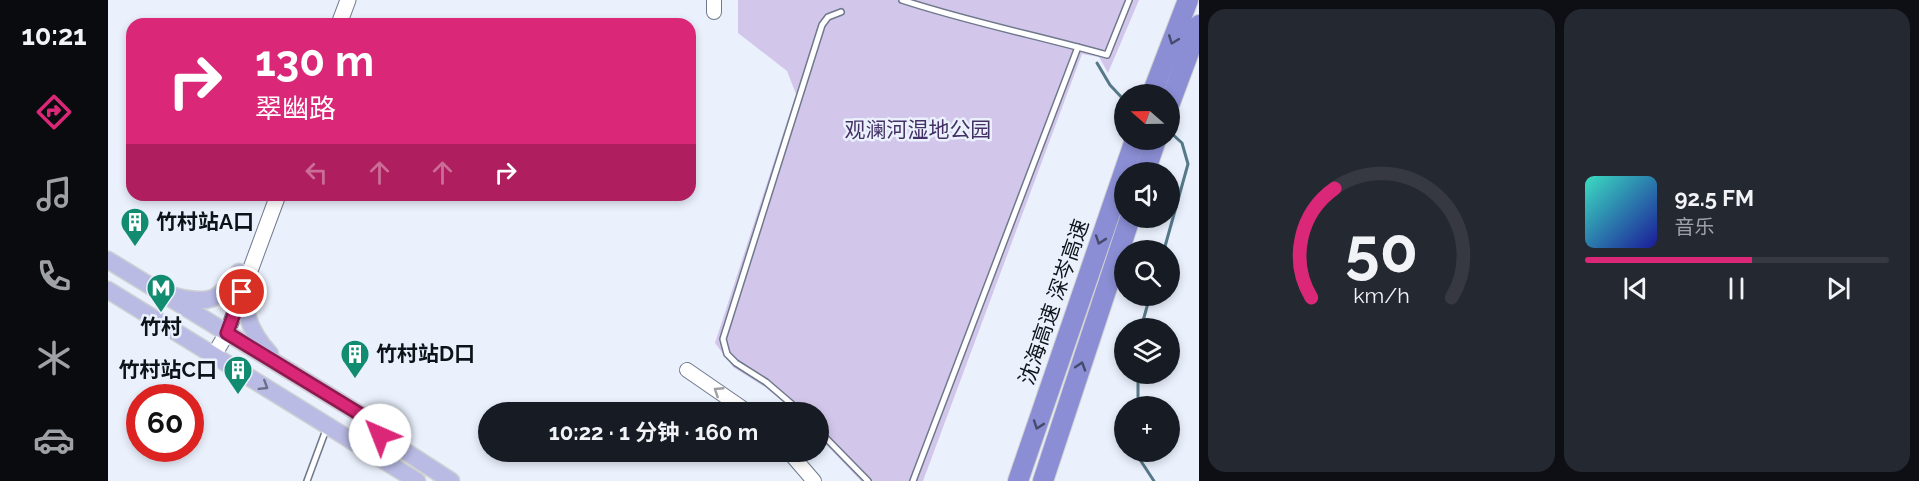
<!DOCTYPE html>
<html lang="zh">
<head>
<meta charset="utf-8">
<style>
  body { margin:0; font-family:Raleway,"Noto Sans SC",sans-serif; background:#242831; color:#f1f3f6; height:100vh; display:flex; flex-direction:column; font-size:22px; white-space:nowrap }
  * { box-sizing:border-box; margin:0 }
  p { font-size:20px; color:#9ea1a6 }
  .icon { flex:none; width:33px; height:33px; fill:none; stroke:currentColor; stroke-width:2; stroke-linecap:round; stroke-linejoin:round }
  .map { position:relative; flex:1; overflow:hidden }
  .side { display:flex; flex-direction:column; gap:9px; padding:9px; background:#0d0f14; width:720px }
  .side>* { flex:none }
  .guide { position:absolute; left:18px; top:18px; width:570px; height:183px; border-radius:18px; box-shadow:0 3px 9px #0003; background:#db2777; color:#fff; overflow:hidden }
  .needle { width:39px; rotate:290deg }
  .buttons { position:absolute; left:1006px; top:84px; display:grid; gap:12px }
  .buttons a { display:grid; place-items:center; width:66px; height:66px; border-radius:50%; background:#171b24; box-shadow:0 3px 9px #0003; font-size:30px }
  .speed { position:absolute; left:18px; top:384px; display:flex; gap:12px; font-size:30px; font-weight:700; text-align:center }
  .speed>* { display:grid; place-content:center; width:78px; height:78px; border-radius:50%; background:#171b24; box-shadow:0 3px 9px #0003; line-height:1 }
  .speed .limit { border:9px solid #d22; background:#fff; color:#111 }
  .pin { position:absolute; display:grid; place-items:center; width:51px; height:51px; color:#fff; margin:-26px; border:3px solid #fff; border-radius:50%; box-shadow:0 2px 6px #0007 }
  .me { position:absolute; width:66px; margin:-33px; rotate:316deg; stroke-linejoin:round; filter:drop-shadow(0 0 4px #0008) }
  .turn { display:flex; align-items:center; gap:21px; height:126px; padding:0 30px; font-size:27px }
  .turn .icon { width:78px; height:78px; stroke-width:2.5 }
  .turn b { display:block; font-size:42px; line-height:51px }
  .lanes { display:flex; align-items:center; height:57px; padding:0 30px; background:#0003; justify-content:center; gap:30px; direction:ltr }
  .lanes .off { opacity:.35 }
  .side .tile { flex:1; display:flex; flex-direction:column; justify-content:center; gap:9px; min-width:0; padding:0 21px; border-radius:18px; background:#242831 }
  .side .dial { align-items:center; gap:0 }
  .dial svg { height:156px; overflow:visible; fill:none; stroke:#363941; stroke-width:7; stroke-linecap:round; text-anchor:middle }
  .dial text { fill:#f1f3f6; stroke:none }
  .song { display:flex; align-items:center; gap:18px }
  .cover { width:72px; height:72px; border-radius:9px; background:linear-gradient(135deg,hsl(170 70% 55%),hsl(240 70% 35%)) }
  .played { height:6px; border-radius:3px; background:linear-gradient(90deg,#db2777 55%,#363941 55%) }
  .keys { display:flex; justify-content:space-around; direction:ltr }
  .side .tiles { flex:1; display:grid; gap:9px; grid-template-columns:repeat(2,1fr) }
  .trip { position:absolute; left:370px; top:402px; width:351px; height:60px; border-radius:30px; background:#171b24; box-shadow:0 3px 9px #0003; font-weight:700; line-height:60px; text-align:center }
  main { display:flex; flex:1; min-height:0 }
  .tabs { display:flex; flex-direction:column; width:108px; justify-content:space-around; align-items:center; background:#090b0e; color:#9ea1a6 }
  .tabs .icon { width:42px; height:42px }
  .tabs .active { color:#db2777 }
  .tabs b { font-size:27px; color:#f1f3f6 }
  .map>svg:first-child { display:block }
  .green { fill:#d2c7ea }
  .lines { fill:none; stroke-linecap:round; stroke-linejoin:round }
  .stream { stroke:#567888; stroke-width:3 }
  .service-casing { stroke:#6f798c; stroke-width:8 }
  .tertiary-casing { stroke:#6f798c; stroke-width:16 }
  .secondary-casing { stroke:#6f798c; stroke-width:17 }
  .primary-casing { stroke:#cfd0d1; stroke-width:19 }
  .motorway-casing { stroke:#cfd0d1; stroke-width:22 }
  .service { stroke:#fff; stroke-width:5 }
  .tertiary { stroke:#fff; stroke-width:14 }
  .secondary { stroke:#fff; stroke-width:15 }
  .primary { stroke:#b9bbe5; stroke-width:16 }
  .motorway { stroke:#8b8ed4; stroke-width:20 }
  .oneway { stroke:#464a6d }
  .oneway2 { stroke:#6c6f89 }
  .oneway3 { stroke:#9fa0a3 }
  .route-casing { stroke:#8e194d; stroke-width:15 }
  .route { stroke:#db2777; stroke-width:10 }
  .labels { text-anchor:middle; stroke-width:5; stroke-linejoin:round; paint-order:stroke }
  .park-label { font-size:21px; fill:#453165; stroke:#eaf1fd }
  .poi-label { font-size:21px; font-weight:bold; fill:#0e1219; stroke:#eaf1fd; text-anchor:start }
  .street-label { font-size:21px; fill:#0e1219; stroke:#eaf1fd }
</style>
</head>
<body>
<main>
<nav class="tabs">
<b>10:21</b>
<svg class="icon active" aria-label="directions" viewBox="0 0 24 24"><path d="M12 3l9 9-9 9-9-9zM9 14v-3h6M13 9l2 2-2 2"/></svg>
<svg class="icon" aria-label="music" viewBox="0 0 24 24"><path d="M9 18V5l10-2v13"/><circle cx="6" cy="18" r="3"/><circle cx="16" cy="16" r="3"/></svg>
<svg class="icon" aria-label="phone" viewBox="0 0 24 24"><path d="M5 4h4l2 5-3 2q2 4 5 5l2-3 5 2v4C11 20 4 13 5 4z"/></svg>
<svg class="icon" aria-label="climate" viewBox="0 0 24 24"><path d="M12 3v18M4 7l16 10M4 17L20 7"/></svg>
<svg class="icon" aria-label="car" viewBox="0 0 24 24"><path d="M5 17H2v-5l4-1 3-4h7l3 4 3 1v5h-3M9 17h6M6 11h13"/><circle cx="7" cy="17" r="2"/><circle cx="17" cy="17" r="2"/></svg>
</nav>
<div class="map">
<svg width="1091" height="481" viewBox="0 0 1091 481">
  <rect width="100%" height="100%" fill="#eaf1fd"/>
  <!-- green -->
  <polygon class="green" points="630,0 1031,0 1000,73 991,57 974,54 815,481 753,481 711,437 711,412 688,412 657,387 625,367 607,343 688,94 679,71 630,33"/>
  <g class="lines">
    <!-- stream -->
    <g class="stream">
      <polyline points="989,63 1002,85 1017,101"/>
      <polyline points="1056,250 1080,164 1074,143 1062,132"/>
      <polyline points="1033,328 1042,296"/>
      <polyline points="1030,406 1030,374"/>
      <polyline points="1027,452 1046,481"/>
    </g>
    <!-- service casing -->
    <g class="service-casing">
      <g id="service">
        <path d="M794 0C861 22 931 36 999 55L1021 0"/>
        <polyline points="693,412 658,382 628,363 619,354 615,339 714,25 720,17 733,12"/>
        <polyline points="711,431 760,481"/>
        <polyline points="199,481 219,427"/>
        <polyline points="805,481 970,47"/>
      </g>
    </g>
    <!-- tertiary casing -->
    <g class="tertiary-casing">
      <g id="tertiary">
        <polyline points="606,12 606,0"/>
        <polyline points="579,370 640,412"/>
        <polyline points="681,452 706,481"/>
      </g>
    </g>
    <!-- secondary casing -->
    <g class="secondary-casing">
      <g id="secondary">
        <polyline points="231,24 240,0"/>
        <polyline points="106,355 119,333 170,195"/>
      </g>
    </g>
    <!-- primary casing -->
    <g class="primary-casing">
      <g id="primary">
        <polyline points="0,260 255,416 272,435 343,481"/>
        <path d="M140 276C132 307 141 331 162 354"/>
        <polyline points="0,290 309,481"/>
        <path d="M66 296C101 305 111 301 131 272"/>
      </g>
    </g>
    <!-- motorway casing -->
    <g class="motorway-casing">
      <g id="motorway">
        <polyline points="1044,94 1080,0"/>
        <polyline points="1062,103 1091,25"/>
        <polyline points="1037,172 1048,140"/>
        <polyline points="910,481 1027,140"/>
        <polyline points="935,481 1022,218"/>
      </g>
    </g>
    <!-- service -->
    <use href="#service" class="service"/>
    <!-- tertiary -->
    <use href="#tertiary" class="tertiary"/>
    <!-- secondary -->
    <use href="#secondary" class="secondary"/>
    <!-- primary -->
    <use href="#primary" class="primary"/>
    <!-- motorway -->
    <use href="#motorway" class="motorway"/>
  </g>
  <!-- one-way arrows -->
  <defs><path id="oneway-chevron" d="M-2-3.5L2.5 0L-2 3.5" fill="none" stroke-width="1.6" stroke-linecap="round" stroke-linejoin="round" transform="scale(1.5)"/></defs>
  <g class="oneway">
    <use href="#oneway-chevron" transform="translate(1065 40) rotate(111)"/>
    <use href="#oneway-chevron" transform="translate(992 240) rotate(109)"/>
    <use href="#oneway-chevron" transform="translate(973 366) rotate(-72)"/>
    <use href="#oneway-chevron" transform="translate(930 425) rotate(109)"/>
  </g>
  <use class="oneway2" href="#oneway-chevron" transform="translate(156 386) rotate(32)"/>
  <use class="oneway3" href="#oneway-chevron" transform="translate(610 391) rotate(-147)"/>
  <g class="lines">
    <!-- route casing -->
    <g class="route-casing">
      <polyline id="route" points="134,292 119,333 255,416 272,435"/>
    </g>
    <!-- route -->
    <use href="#route" class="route"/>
  </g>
  <!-- icons -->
  <defs>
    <g id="building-pin" transform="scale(1.5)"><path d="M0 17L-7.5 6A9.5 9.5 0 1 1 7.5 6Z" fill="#118c70" stroke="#eaf1fd"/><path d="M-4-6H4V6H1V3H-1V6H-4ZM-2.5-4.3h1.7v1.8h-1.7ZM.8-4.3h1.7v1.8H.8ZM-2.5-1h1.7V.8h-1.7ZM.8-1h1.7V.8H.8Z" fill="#fff"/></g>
    <g id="metro-pin" transform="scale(1.5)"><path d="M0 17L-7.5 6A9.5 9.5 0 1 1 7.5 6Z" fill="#118c70" stroke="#eaf1fd"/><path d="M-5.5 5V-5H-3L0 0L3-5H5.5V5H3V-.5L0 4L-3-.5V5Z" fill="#fff"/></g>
  </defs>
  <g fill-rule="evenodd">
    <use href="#building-pin" x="27" y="222"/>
    <use href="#metro-pin" x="53" y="288"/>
    <use href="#building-pin" x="247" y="354"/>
    <use href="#building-pin" x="130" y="370"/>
  </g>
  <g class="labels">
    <!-- park labels -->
    <g class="park-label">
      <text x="810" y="137">观澜河湿地公园</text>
    </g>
    <!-- poi labels -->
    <g class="poi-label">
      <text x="48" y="229">竹村站A口</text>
      <text x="53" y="334" text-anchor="middle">竹村</text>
      <text x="268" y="361">竹村站D口</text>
      <text x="109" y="377" text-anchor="end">竹村站C口</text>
    </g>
    <!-- street labels -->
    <g class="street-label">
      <text transform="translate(946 302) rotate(-71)" y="7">沈海高速 深岑高速</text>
    </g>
  </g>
</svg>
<div class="buttons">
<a><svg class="needle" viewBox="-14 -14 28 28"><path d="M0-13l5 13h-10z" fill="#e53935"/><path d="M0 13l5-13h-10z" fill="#9ea1a6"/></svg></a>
<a><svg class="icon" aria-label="sound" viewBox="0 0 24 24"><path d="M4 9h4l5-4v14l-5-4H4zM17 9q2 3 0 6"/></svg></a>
<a><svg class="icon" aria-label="search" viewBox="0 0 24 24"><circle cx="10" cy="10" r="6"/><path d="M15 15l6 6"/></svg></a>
<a><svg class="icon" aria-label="layers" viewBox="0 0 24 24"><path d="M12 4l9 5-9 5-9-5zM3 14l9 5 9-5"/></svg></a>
<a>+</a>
</div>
<div class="speed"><div class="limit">60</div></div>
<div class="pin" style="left:134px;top:292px;background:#d93025"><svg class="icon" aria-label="arrive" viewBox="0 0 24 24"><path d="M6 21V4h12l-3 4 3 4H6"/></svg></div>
<svg class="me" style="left:272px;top:435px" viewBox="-20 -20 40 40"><circle r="19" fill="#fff"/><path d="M0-13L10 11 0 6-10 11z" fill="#db2777"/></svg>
<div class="trip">10:22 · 1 分钟 · 160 m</div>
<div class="guide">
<div class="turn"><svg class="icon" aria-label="right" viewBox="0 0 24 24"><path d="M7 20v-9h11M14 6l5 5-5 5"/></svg><div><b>130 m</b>翠幽路</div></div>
<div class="lanes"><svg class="icon off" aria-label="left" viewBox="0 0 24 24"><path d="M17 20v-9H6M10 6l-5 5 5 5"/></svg><svg class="icon off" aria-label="ahead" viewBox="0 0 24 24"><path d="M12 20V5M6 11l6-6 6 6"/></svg><svg class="icon off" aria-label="ahead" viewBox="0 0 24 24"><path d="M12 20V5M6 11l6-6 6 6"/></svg><svg class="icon" aria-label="right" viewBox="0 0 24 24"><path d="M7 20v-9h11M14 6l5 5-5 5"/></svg></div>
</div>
</div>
<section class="side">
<div class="tiles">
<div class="tile dial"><svg viewBox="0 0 100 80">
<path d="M14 69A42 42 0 1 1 86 69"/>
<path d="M14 69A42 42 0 0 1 26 13" stroke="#db2777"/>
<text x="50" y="56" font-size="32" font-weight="700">50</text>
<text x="50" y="72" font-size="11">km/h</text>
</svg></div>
<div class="tile">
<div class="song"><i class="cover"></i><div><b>92.5 FM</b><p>音乐</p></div></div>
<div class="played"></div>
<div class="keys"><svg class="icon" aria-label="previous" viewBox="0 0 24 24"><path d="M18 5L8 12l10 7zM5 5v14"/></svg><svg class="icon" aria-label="pause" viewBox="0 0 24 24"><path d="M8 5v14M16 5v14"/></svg><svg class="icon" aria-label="next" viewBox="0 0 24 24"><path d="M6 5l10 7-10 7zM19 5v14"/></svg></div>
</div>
</div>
</section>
</main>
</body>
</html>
